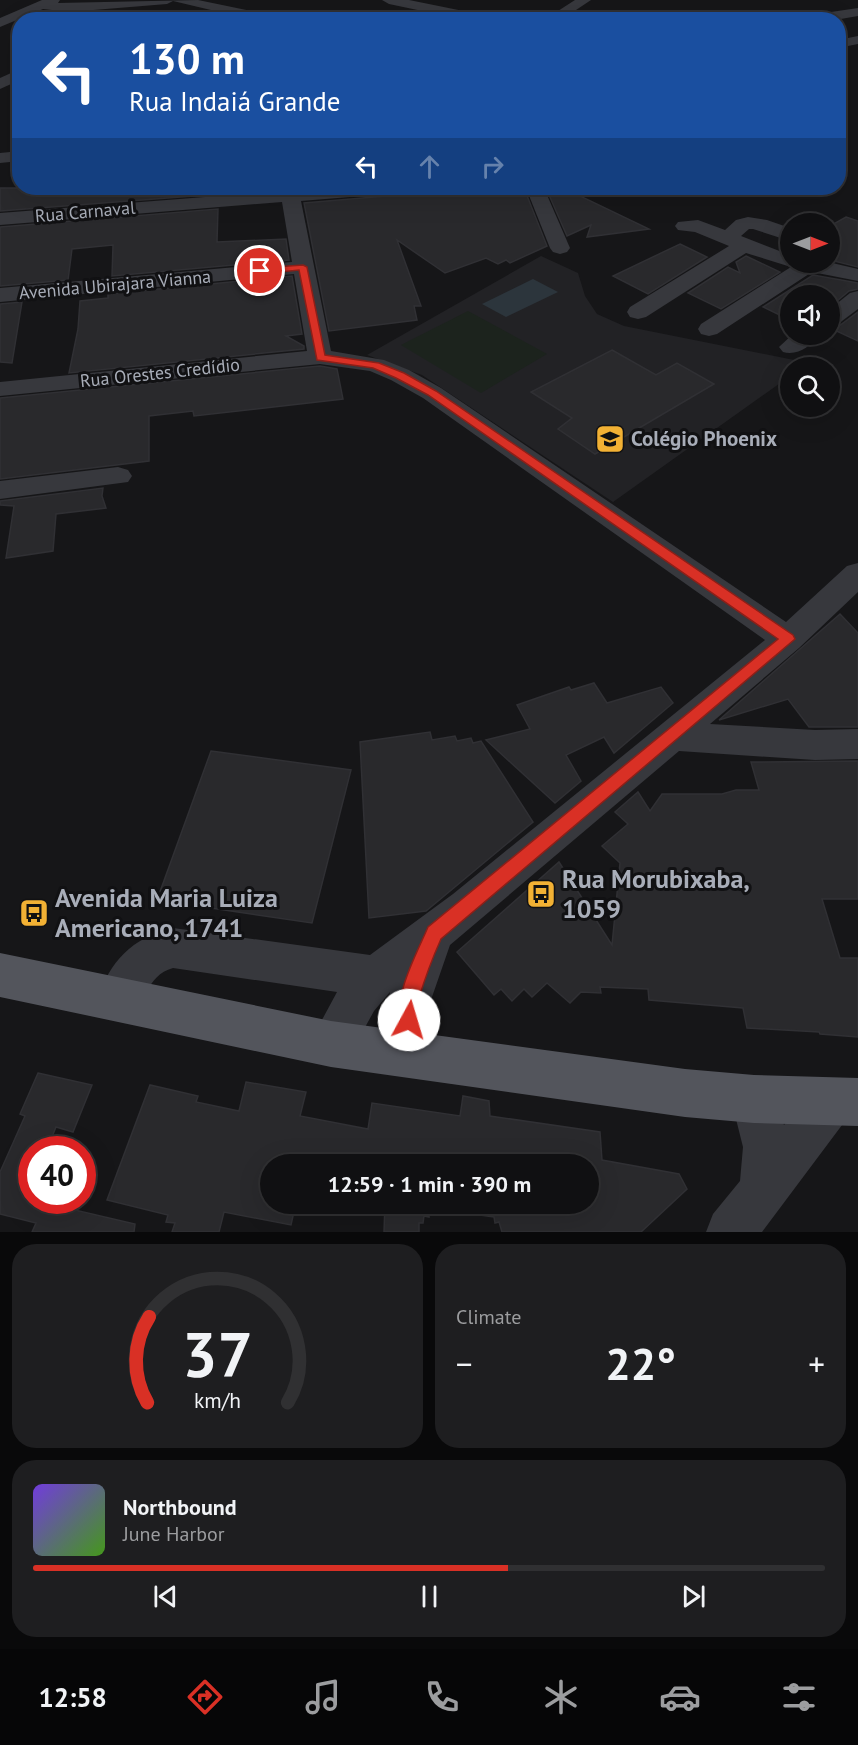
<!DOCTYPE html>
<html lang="en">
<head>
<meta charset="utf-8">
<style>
  body { margin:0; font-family:"PT Sans",sans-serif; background:#1e1e20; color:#f1f3f6; height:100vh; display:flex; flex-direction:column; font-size:22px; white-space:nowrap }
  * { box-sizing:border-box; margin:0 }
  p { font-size:20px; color:#9c9d9f }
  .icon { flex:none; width:33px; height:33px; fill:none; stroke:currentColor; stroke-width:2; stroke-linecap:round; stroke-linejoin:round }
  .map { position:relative; height:1232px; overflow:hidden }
  .sheet { display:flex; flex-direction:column; gap:12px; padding:12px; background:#09090a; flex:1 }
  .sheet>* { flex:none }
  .banner { position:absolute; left:12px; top:12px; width:834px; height:183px; border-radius:24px; box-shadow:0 6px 24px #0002,0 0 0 2px #303032; background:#1a4fa0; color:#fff; overflow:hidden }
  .needle { width:39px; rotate:90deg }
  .fabs { position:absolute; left:780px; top:213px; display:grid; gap:12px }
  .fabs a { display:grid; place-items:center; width:60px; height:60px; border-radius:50%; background:#101012; box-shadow:0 6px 24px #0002,0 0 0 2px #303032; font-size:30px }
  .speed { position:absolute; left:18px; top:1136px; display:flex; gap:12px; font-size:30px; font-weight:700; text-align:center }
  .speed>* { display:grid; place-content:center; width:78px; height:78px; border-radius:50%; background:#101012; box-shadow:0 6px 24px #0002,0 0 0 2px #303032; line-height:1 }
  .speed .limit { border:9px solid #d22; background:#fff; color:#111 }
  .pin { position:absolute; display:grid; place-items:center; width:51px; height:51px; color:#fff; margin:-26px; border:3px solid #fff; border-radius:50%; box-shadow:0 2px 6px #0007 }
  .me { position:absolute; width:66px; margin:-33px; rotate:6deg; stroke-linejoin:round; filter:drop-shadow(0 0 4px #0008) }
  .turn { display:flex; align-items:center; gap:21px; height:126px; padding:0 18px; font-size:27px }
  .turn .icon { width:78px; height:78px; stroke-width:2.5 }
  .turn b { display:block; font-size:42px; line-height:51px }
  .lanes { display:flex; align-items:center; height:57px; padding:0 18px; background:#0003; justify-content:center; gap:30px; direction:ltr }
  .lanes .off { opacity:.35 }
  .big { font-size:45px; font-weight:700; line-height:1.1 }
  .sheet .card { flex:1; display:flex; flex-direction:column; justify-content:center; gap:9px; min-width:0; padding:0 21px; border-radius:24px; background:#1e1e20 }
  .sheet .dial { align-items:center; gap:0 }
  .dial svg { height:156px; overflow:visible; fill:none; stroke:#303032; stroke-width:7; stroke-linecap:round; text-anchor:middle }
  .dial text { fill:#f1f3f6; stroke:none }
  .song { display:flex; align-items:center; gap:18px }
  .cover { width:72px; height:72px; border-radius:9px; background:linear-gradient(135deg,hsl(260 70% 55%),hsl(100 70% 35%)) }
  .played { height:6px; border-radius:3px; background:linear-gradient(90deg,#d93025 60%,#303032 60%) }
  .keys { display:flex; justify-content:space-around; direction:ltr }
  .heat { display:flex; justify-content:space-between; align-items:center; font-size:33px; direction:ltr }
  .sheet .tiles { flex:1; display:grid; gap:12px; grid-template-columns:1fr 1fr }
  .card:last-child { grid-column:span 2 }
  .trip { position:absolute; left:260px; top:1154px; width:339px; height:60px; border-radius:30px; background:#101012; box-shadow:0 6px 24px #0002,0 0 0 2px #303032; font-weight:700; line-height:60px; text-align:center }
  .tabs { display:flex; height:96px; justify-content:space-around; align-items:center; background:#060607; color:#9c9d9f }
  .tabs .icon { width:42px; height:42px }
  .tabs .active { color:#d93025 }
  .tabs b { font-size:27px; color:#f1f3f6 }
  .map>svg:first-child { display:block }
  .built { fill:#222225 }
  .green { fill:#1c231d }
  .water { fill:#2c353c }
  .building { fill:#29292c; stroke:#303034; stroke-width:1.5 }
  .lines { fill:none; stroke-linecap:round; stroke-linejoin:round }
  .minor { fill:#37383d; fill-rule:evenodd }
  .major { fill:#53555c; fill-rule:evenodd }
  .route { fill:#d93025; stroke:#8d1f18; stroke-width:1.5 }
  .labels { text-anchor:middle; stroke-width:6; stroke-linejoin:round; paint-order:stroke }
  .far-street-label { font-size:18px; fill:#a8adb8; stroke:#111113 }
  .poi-label { font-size:21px; font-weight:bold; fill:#a8adb8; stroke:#111113; text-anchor:start }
  .near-poi-label { font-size:26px; font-weight:bold; fill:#a8adb8; stroke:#111113; text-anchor:start }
</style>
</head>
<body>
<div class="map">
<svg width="858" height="1232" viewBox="0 0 858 1232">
  <rect width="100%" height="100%" fill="#161618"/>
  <!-- built -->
  <polygon class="built" points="541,256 578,273 585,296 597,314 624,326 809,363 803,367 790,368 790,376 613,502 422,375 367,355"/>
  <!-- green -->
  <polygon class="green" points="468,311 547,354 481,393 401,345"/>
  <!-- water -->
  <polygon class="water" points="533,279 558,292 506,317 482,304"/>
  <!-- building -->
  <g class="building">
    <polygon points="0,188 190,188 190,191 219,188 219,194 0,211"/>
    <polygon points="447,188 524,188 547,246 510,263 506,260 498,264 486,258 445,273 397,240 421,306 414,306 417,320 329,331 304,203 386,196 396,192"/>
    <polygon points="546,188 586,188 582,197 649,229 587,237 591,225 567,236"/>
    <polygon points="218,209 217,242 286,239 289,260 112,276 113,245 72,249 68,280 0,286 0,227"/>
    <polygon points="846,217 858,221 858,267 830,260 830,226"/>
    <polygon points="680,244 707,257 648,294 613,276"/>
    <polygon points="746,256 780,272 721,309 688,293 728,267 740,273 736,262"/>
    <polygon points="813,275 858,283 858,289 849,291 830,307 830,296 790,296 790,320 763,307"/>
    <polygon points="292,276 302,334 286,336 304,346 304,349 69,373 78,329 80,301 108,298 108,294"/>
    <polygon points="22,302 12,363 0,362 0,304"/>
    <polygon points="858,312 858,341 830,328 839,326"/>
    <polygon points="612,350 656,375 677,363 714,384 595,454 558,429 572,418 531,392"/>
    <polygon points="320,366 337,369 343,399 194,416 193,411 149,416 149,461 0,479 0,398"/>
    <polygon points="103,488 102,496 106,508 56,514 53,551 6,558 14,506 0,505 0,501"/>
    <polygon points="840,614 858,633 858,727 809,727 788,699 719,720"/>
    <polygon points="594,683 607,703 661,687 673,703 614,753 604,737 566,755 581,781 555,803 486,740 530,729 517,705 569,687 571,690"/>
    <polygon points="430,732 432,740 455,736 457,741 471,738 473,743 481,741 533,822 426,911 369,918 360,742"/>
    <polygon points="211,751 351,770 312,923 157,900"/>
    <polygon points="858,761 858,899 822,899 840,958 858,958 858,1037 820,1034 819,1032 747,1028 743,1008 649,1000 648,989 600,987 601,993 581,992 570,1003 547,983 532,997 524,989 512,1001 501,989 494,995 457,952 559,862 612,945 620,863 602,846 628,824 615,812 638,792 650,811 662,794 722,794 736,790 759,790 751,762"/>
    <polygon points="38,1073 92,1085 73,1132 56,1127 47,1149 32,1149 32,1200 135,1224 134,1232 32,1232 36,1223 0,1214 0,1172 25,1116 20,1114"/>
    <polygon points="246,1082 306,1092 300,1116 368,1129 372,1103 460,1116 463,1096 489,1101 490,1116 600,1132 602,1160 679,1174 687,1189 641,1232 502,1232 499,1222 495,1223 494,1217 430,1208 429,1217 424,1216 423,1223 419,1223 419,1232 384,1232 385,1203 588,1203 588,1164 270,1164 270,1203 296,1203 291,1225 224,1212 219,1232 172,1232 175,1223 166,1222 168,1215 107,1200 150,1085 198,1096 196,1102 239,1111"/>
  </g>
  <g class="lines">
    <!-- minor -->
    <g class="minor">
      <polygon points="42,0 60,0 58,3 198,0 275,16 282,20 253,20 173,1 167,4 69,12 43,9 0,27 0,18"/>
      <polygon points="382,0 409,0 488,16 495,20 465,20 389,4"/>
      <polygon points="575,0 591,0 561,20 544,20"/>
      <polygon points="858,8 858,16 835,20 797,20 804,16"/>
      <polygon points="858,36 858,44 838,48 838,40"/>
      <polygon points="20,69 20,80 0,89 0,78"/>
      <polygon points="20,151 20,161 0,163 0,153"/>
      <path d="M280 188H395L393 192 386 194 301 201 331 351 384 360 409 370 441 388 786 622 847 566 858 563V592L799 648 710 724 815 730 858 729V759L815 760 679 751 450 945 432 997 431 1023 438 1056 432 1072 416 1078 400 1072C390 1046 384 1020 390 992L374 1011 347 1060 331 1066 315 1060 309 1044 337 992 173 968C145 976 147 1004 131 1016 127 1018 121 1020 117 1021L102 1015 96 1000C112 960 130 939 173 928L370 955 453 894 765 640 423 398 391 380 370 371 320 364 0 396V382L307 351 294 274 0 302V288L292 262 282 202 0 225V213L280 191Z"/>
      <polygon points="526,188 544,188 570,248 567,252 560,254 553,252 550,248"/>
      <polygon points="748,217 767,220 790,228 790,241 753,229 749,229 741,236 790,255 790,262 828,262 858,269 858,281 812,272 717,334 709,336 701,334 698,329 701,324 791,267 746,253 646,317 638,319 630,317 627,312 630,307 729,246 695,232 678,230 675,226 678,222 698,220 725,230 736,220"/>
      <polygon points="858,291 858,309 838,324 830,326 830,309 850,293"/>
      <path d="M793 334H819C811 347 797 356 783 352L779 347Z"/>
      <polygon points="118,467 128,470 132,476 128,482 0,499 0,481"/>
      <polygon points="754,1076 770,1083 784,1125 816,1085 832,1078 848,1085 855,1101 848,1117 762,1232 706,1232 713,1214 740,1181 743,1147 731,1099 738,1083"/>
    </g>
    <!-- major -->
    <polygon class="major" points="0,953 331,1021 685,1069 754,1075 858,1078 858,1126 754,1123 685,1117 331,1067 0,997"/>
  </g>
  <!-- route -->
  <path class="route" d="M303 265 307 267 325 355 379 363 404 373 436 391 793 635 795 639 441 939C432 959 425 978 419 998 417 1008 419 1017 416 1027L409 1029 402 1027C391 999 417 953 428 927L778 639 428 395 396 378 373 368 317 360 299 270 260 274 256 271 260 268Z"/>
  <!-- icons -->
  <defs>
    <g id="university-square" transform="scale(1.5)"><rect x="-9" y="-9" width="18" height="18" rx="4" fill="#f2b134" stroke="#111113"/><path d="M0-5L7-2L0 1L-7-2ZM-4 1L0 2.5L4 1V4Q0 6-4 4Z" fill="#111"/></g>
    <g id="bus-square" transform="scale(1.5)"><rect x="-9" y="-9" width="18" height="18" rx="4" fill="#f2b134" stroke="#111113"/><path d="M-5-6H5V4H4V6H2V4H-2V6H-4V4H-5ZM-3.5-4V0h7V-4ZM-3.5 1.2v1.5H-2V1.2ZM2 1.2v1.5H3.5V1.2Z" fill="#111"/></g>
  </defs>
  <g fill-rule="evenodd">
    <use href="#university-square" x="610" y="439"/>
    <use href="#bus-square" x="541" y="894"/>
    <use href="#bus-square" x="34" y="913"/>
  </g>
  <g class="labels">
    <!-- far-street labels -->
    <g class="far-street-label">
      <text transform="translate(85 212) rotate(-5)" y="6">Rua Carnaval</text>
      <text transform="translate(115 285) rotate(-5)" y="6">Avenida Ubirajara Vianna</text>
      <text transform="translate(160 373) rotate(-6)" y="6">Rua Orestes Credídio</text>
    </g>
    <!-- poi labels -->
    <g class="poi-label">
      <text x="631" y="446">Colégio Phoenix</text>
    </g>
    <!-- near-poi labels -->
    <g class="near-poi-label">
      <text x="562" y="888">Rua Morubixaba,<tspan x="562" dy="30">1059</tspan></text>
      <text x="55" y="907">Avenida Maria Luiza<tspan x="55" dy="30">Americano, 1741</tspan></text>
    </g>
  </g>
</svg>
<div class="fabs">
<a><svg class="needle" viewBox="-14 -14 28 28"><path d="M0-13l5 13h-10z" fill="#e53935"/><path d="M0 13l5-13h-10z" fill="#9c9d9f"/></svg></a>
<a><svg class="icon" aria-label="sound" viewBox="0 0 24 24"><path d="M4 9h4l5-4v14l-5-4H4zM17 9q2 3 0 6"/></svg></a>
<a><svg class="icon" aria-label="search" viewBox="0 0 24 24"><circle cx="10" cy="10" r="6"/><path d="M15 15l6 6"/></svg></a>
</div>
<div class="speed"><div class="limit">40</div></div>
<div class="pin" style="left:260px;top:271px;background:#d93025"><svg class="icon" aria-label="arrive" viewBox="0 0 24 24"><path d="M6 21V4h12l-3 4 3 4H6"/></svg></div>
<svg class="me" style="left:409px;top:1020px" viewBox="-20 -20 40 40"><circle r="19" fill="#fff"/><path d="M0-13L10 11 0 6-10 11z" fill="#d93025"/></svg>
<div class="trip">12:59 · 1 min · 390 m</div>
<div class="banner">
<div class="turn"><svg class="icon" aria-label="left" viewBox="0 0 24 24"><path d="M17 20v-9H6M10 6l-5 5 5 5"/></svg><div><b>130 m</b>Rua Indaiá Grande</div></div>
<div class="lanes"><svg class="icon" aria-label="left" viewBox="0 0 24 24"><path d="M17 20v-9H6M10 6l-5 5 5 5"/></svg><svg class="icon off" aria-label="ahead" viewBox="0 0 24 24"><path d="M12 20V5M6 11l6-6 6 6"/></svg><svg class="icon off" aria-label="right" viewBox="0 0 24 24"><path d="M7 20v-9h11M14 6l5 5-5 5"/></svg></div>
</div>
</div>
<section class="sheet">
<div class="tiles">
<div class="card dial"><svg viewBox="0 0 100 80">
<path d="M14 69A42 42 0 1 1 86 69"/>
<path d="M14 69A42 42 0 0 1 15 25" stroke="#d93025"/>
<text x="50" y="56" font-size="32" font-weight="700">37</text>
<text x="50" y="72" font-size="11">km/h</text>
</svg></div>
<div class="card"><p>Climate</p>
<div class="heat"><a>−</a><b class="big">22°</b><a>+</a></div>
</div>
<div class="card">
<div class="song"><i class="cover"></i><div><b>Northbound</b><p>June Harbor</p></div></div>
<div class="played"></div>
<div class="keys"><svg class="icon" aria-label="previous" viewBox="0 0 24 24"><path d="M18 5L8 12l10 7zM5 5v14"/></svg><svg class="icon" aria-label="pause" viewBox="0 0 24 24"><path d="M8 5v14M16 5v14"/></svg><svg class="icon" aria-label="next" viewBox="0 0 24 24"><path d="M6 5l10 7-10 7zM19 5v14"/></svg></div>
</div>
</div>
</section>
<nav class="tabs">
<b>12:58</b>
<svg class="icon active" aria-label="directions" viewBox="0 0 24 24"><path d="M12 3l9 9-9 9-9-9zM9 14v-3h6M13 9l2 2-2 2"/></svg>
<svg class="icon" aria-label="music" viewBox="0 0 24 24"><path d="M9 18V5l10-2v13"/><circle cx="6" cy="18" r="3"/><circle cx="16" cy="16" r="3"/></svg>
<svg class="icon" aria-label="phone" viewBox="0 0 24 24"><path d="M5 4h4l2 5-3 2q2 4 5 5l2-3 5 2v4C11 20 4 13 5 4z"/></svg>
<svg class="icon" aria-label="climate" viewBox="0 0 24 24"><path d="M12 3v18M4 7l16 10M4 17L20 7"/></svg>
<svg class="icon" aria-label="car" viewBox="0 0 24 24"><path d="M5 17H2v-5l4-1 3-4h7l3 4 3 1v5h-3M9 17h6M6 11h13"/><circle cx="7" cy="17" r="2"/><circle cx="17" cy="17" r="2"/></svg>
<svg class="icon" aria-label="filters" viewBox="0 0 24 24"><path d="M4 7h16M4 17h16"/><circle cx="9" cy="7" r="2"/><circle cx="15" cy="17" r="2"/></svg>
</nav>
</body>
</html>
